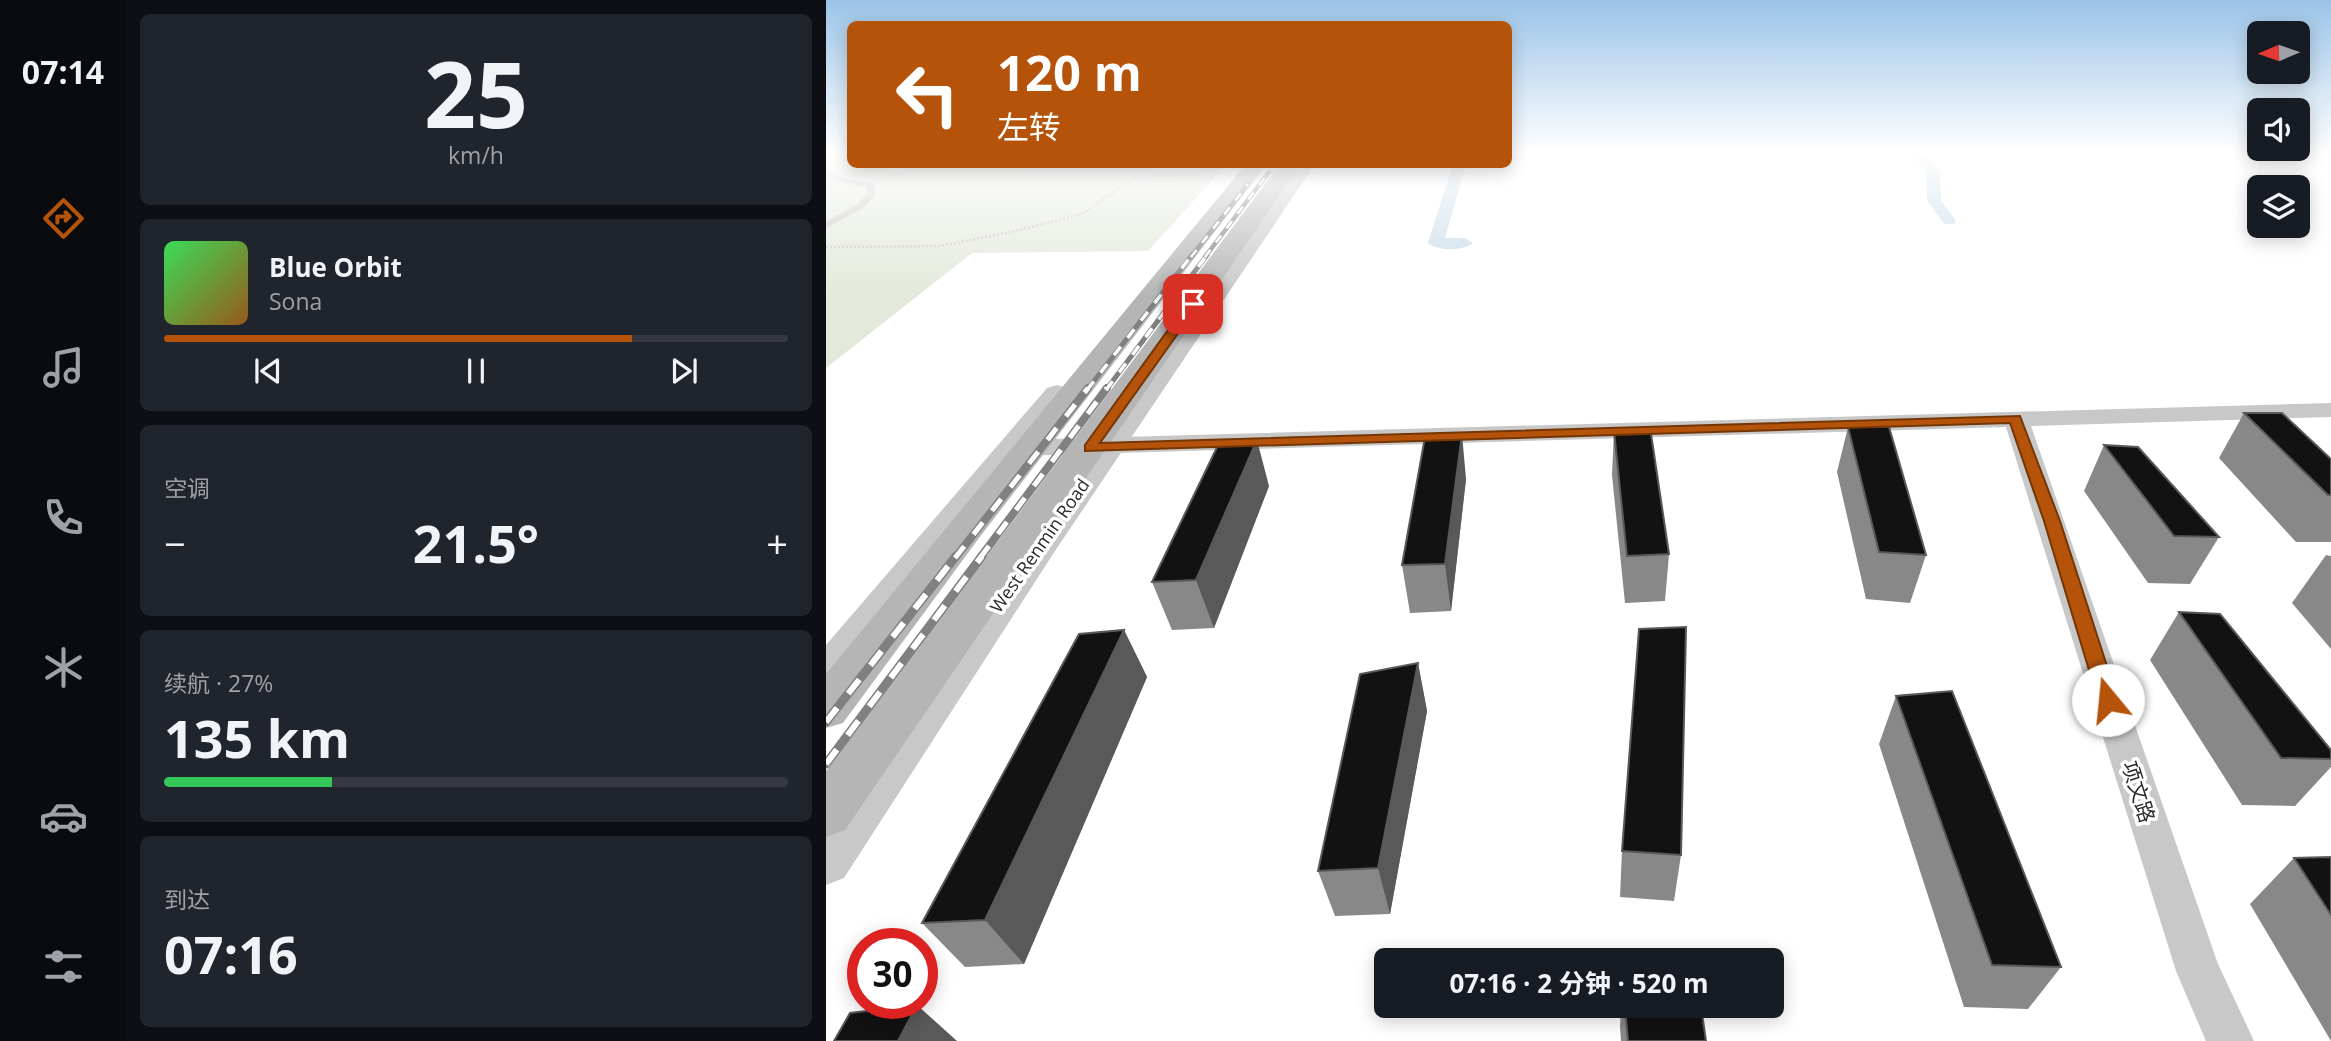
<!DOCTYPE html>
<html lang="zh">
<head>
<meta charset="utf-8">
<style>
  body { margin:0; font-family:"Open Sans","Noto Sans SC",sans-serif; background:#20242c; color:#f1f3f6; height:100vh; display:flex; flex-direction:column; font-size:26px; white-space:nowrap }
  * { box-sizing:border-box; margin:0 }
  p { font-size:23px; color:#9ea1a6 }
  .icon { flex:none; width:38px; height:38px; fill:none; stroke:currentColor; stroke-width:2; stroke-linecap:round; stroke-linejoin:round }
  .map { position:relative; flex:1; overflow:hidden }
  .panel { display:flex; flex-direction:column; gap:14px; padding:14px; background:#0d0f14; width:700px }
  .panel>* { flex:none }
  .banner { position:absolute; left:21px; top:21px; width:665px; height:147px; border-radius:10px; box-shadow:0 4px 18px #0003; background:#b45309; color:#fff; overflow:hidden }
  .needle { width:46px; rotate:268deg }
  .buttons { position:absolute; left:1421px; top:21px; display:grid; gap:14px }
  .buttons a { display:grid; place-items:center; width:63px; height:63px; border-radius:10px; background:#171b24; box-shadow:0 4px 18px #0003; font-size:35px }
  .speed { position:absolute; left:21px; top:928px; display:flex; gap:14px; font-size:35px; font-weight:700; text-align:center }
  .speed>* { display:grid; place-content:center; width:91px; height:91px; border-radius:50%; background:#171b24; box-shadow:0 4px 18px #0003; line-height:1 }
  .speed .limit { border:10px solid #d22; background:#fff; color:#111 }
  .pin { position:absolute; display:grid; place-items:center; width:60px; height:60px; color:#fff; margin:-30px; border-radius:14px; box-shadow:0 4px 10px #0006 }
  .me { position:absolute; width:77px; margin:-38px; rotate:343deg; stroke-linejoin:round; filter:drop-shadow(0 0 5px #0008) }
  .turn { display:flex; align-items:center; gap:24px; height:147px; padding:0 35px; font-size:32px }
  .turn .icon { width:91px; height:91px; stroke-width:2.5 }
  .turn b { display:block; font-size:49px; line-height:60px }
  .big { font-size:52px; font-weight:700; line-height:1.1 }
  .panel .tile { flex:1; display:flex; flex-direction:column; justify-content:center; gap:10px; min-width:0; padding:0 24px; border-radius:10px; background:#20242c }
  .panel .dial { align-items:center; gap:0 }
  .dial b { font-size:91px; line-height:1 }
  .song { display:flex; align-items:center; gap:21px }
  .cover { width:84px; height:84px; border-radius:10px; background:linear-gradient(135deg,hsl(130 70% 55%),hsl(30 70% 35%)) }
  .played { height:7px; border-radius:4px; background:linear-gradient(90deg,#b45309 75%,#363941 75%) }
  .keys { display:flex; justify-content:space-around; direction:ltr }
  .heat { display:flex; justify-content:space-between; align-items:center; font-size:38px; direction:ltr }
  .charge { height:10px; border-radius:5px; background:linear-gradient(90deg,#34c759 27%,#363941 0) }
  .trip { position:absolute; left:548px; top:948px; width:410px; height:70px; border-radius:10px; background:#171b24; box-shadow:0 4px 18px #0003; font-weight:700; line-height:70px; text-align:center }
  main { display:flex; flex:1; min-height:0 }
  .tabs { display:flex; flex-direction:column; width:126px; justify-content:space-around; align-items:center; background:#090b0e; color:#9ea1a6 }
  .tabs .icon { width:49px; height:49px }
  .tabs .active { color:#b45309 }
  .tabs b { font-size:32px; color:#f1f3f6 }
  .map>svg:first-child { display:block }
  .green { fill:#e2e8da }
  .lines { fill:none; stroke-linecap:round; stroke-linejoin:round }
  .canal { fill:#c7dbe7; fill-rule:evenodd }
  .path { stroke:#c8c8c8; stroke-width:2.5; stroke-dasharray:2 2; stroke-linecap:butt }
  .service { fill:#c8c8c8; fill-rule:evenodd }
  .minor { fill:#c8c8c8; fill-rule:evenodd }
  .tertiary { fill:#c8c8c8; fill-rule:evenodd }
  .secondary { fill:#b5b5b5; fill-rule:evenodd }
  .rail-far3-casing { stroke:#808080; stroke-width:4.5 }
  .rail-far2-casing { stroke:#808080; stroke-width:5 }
  .rail-far1-casing { stroke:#808080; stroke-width:8 }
  .rail-casing { stroke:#808080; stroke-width:9 }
  .rail-far3 { stroke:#fff; stroke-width:2.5; stroke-dasharray:9; stroke-linecap:butt }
  .rail-far2 { stroke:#fff; stroke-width:3.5; stroke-dasharray:11; stroke-linecap:butt }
  .rail-far1 { stroke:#fff; stroke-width:5; stroke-dasharray:15; stroke-linecap:butt }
  .rail { stroke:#fff; stroke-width:6; stroke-dasharray:18; stroke-linecap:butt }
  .wall { fill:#888 }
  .shaded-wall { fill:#595959 }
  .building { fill:#121212; stroke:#595959; stroke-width:2 }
  .route { fill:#b45309; stroke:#753606; stroke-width:2 }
  .labels { text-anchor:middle; stroke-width:7; stroke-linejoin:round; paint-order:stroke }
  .street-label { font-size:18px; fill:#2b2b2b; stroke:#fff }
  .near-street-label { font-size:21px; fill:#2b2b2b; stroke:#fff }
</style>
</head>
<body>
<main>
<nav class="tabs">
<b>07:14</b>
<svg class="icon active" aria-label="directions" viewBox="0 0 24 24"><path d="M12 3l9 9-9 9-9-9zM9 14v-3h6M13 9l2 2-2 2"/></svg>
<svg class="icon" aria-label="music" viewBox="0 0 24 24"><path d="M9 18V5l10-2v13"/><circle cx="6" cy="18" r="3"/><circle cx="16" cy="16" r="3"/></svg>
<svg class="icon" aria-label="phone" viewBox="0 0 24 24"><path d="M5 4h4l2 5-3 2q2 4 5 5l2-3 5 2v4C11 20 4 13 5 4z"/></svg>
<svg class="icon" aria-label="climate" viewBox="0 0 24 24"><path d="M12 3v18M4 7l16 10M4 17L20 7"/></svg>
<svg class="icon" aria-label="car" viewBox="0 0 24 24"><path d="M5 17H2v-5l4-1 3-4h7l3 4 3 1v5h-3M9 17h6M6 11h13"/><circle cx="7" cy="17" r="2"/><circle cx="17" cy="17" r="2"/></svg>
<svg class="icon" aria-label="filters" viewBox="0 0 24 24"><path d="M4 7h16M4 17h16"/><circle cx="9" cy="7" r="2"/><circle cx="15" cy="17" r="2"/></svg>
</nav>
<section class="panel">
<div class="tile dial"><b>25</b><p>km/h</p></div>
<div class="tile">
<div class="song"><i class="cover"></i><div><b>Blue Orbit</b><p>Sona</p></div></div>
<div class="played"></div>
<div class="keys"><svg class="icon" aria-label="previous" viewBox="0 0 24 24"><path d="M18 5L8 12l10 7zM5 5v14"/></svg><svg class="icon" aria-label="pause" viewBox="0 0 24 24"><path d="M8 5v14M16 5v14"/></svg><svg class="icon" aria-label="next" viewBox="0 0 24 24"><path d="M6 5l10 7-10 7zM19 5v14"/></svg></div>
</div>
<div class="tile"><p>空调</p>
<div class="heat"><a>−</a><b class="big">21.5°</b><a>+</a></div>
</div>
<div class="tile"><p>续航 · 27%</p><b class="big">135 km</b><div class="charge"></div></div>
<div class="tile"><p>到达</p><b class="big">07:16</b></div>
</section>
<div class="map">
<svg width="1505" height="1041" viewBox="0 0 1505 1041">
  <rect width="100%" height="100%" fill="#fff"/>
  <!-- green -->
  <polygon class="green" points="0,152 24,152 24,164 400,165 322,251 146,253 0,368"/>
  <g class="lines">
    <!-- canal -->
    <g class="canal">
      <polygon points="1083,152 1096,152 1114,170 1115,200 1130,221 1128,224 1118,224 1101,200 1100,171"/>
      <path d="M627 164H640L619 238H639L647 243C638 251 611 251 602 243Z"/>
    </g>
    <!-- path -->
    <g class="path">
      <polyline points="55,180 100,164"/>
      <polyline points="0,247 114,246 180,233 256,214 310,177 369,175 388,169 392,164"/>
    </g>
    <!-- service -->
    <polygon class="service" points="0,171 23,179 48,183 50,194 37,208 0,228 0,222 31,204 42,194 41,187 18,183 0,176"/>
    <!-- minor -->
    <polygon class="minor" points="1505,403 1505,417 1205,426 1392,964 1428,1041 1380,1041 1350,971 1180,427 186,456 177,453 173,448 177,443 186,440"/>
    <!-- tertiary -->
    <g class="tertiary">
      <polygon points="470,164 489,164 229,551 18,878 0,885 0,819"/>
      <polygon points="231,385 241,388 246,394 241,400 15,686 0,690 0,645 221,388"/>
    </g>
    <!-- secondary -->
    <g class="secondary">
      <polygon points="420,164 441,164 153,538 17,723 0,728 0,674"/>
      <polygon points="454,164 475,164 19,830 0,837 0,771"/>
    </g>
    <!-- rail-far3 casing -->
    <g class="rail-far3-casing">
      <g id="rail-far3">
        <polyline points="365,257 422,184"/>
        <polyline points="379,257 449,164"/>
      </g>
    </g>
    <!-- rail-far2 casing -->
    <g class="rail-far2-casing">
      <g id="rail-far2">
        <polyline points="261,390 366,255"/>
        <polyline points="280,390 381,255"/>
      </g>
    </g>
    <!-- rail-far1 casing -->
    <g class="rail-far1-casing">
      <g id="rail-far1">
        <polyline points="129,558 262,388"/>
        <polyline points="154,558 281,388"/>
      </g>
    </g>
    <!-- rail casing -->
    <g class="rail-casing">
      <g id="rail">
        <polyline points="0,722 130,556"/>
        <polyline points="0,764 156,556"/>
      </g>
    </g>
    <!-- rail-far3 -->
    <use href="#rail-far3" class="rail-far3"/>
    <!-- rail-far2 -->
    <use href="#rail-far2" class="rail-far2"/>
    <!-- rail-far1 -->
    <use href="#rail-far1" class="rail-far1"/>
    <!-- rail -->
    <use href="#rail" class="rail"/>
  </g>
  <!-- wall -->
  <g class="wall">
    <polygon points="1418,413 1505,459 1505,542 1470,542 1393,458"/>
    <polygon points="1022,427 1100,555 1084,603 1040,599 1011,472"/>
    <polygon points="788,431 843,554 839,601 799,603 786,475"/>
    <polygon points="1278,445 1393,537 1364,584 1322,583 1258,491"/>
    <polygon points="640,479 625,611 584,613 576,565"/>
    <polygon points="443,486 388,628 346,630 326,582"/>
    <polygon points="1500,555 1505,556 1505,649 1466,603"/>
    <polygon points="1353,612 1505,750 1505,767 1469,806 1416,805 1324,660"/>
    <polygon points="298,630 321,677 198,964 139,967 96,923"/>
    <polygon points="592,663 601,711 564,914 509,916 492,871"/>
    <polygon points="1070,696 1235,967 1202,1009 1138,1007 1053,744"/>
    <polygon points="796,851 855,855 848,901 794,897"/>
    <polygon points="1505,857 1505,1041 1424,904 1468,858"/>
    <polygon points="795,1006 875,1006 880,1041 795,1041 794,1027"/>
  </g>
  <!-- shaded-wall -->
  <g class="shaded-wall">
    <polygon points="636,434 640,479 625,611 619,564"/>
    <polygon points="431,440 443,486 388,628 370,580"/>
    <polygon points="298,630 321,677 198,964 159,920"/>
    <polygon points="592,663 601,711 564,914 552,868"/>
    <polygon points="91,1005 131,1041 72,1041"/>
  </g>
  <!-- building -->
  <g class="building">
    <polygon points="1418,413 1456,413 1505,459 1505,495 1502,495"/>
    <polygon points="824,427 843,554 801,556 788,431"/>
    <polygon points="1022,427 1063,427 1100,555 1053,552"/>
    <polygon points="636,434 619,564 576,565 599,437"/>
    <polygon points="431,440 370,580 326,582 394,441"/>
    <polygon points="1278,445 1312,447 1393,537 1348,536"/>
    <polygon points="1353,612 1394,614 1505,750 1505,759 1455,758"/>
    <polygon points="860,627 855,855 796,851 813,629"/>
    <polygon points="298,630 159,920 96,923 253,634"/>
    <polygon points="592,663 552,868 492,871 534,674"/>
    <polygon points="1126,691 1235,967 1166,965 1070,696"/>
    <polygon points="1505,857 1505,915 1468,858"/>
    <polygon points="91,1005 72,1041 8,1041 24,1013"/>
    <polygon points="799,1006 875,1006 880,1041 802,1041"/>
  </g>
  <!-- sky -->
  <linearGradient id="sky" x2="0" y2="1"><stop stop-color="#9bc4e8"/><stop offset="0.51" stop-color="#fff"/><stop offset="1" stop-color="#fff" stop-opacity="0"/></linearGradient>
  <rect width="1505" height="298" fill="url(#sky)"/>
  <!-- route -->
  <polygon class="route" points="367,300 373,304 274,443 1194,416 1234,521 1292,700 1289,706 1275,706 1272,700 1218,521 1184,423 259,451 259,445 363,301"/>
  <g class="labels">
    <!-- street labels -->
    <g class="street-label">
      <text transform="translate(214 546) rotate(-55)" y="6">West Renmin Road</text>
    </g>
    <!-- near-street labels -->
    <g class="near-street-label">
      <text transform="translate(1312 792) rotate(72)" y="7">项文路</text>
    </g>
  </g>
</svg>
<div class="buttons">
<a><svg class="needle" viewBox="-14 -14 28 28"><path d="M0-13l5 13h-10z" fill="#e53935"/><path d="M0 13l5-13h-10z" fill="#9ea1a6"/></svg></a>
<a><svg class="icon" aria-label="sound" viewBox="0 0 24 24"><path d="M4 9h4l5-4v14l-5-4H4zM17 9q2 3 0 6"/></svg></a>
<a><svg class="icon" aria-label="layers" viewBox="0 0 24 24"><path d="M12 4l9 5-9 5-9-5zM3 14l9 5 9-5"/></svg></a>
</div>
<div class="speed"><div class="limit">30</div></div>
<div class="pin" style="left:367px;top:304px;background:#d93025"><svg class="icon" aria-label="arrive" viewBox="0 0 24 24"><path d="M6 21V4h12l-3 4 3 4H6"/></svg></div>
<svg class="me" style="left:1282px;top:700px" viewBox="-20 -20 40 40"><circle r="19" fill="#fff"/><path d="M0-13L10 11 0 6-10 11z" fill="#b45309"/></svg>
<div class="trip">07:16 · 2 分钟 · 520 m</div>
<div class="banner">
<div class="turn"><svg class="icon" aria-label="left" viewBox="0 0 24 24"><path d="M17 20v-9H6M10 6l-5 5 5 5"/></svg><div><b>120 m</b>左转</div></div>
</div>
</div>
</main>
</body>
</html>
